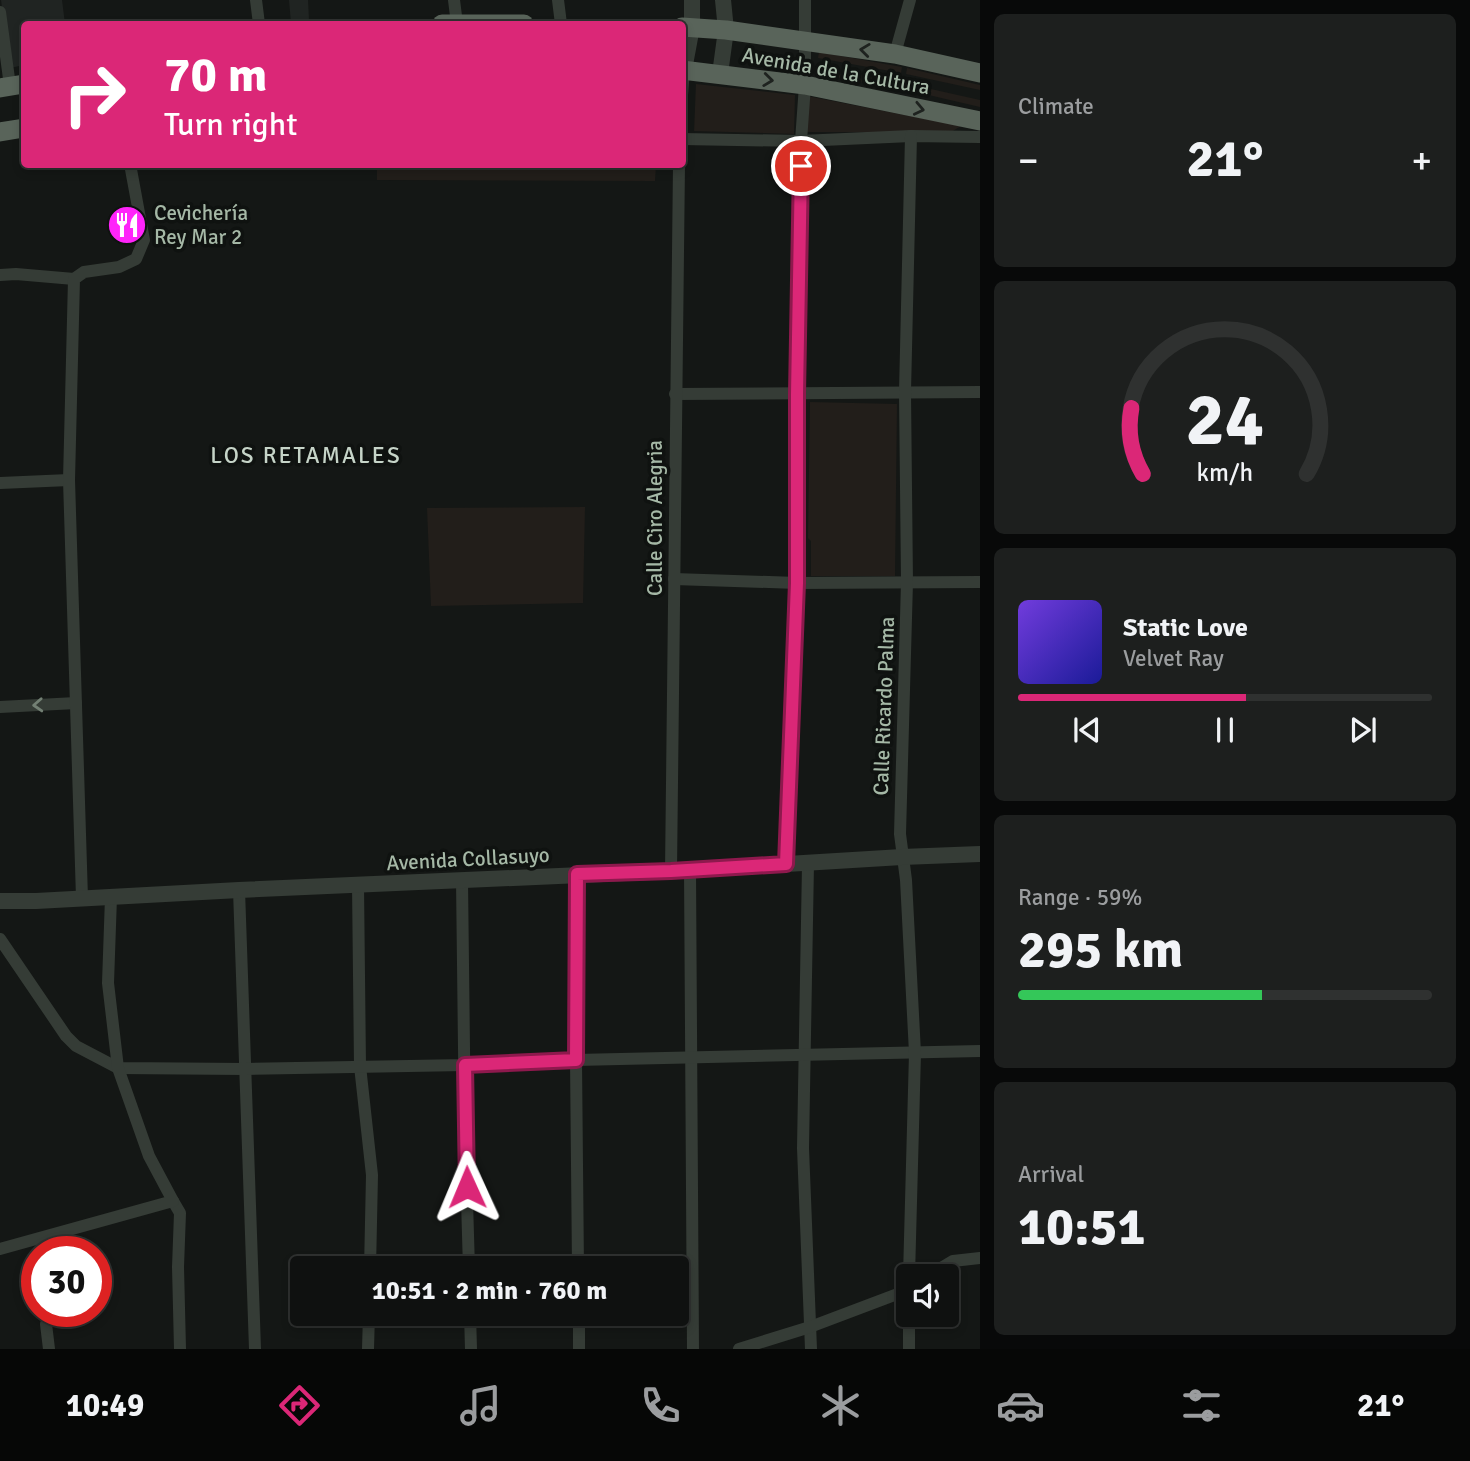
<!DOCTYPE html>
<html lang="en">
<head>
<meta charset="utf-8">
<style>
  body { margin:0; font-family:Signika,sans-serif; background:#1d1f1e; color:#f1f3f6; height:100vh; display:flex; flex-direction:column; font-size:26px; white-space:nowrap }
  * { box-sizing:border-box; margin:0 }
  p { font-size:23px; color:#9b9d9f }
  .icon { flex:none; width:38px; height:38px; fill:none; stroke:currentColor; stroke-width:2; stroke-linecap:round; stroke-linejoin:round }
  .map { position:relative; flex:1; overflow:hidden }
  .details { display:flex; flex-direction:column; gap:14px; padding:14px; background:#080909; width:490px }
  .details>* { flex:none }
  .top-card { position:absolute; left:21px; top:21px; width:665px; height:147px; border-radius:7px; box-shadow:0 4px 10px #0003,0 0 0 2px #2f3130; background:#db2777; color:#fff; overflow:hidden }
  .tools { position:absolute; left:896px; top:1264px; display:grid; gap:14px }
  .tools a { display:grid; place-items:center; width:63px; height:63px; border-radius:7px; background:#0f1110; box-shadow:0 4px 10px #0003,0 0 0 2px #2f3130; font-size:35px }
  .speed { position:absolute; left:21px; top:1236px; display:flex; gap:14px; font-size:35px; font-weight:700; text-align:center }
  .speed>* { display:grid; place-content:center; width:91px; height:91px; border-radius:50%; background:#0f1110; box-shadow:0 4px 10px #0003,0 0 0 2px #2f3130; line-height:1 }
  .speed .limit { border:10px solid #d22; background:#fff; color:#111 }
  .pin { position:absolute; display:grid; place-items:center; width:60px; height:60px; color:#fff; margin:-30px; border:4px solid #fff; border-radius:50%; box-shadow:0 2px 7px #0007 }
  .me { position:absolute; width:77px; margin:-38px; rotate:359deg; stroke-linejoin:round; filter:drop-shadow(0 0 5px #0008) }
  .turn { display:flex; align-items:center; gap:24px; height:147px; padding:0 28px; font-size:32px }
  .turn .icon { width:91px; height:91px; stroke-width:2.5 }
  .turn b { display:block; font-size:49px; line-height:60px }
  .big { font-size:52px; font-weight:700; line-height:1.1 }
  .details .tile { flex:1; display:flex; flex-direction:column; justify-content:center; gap:10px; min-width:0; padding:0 24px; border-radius:10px; background:#1d1f1e }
  .details .dial { align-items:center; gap:0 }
  .dial svg { height:182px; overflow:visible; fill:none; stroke:#2f3130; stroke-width:7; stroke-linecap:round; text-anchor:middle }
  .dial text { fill:#f1f3f6; stroke:none }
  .song { display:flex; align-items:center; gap:21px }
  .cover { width:84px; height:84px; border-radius:10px; background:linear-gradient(135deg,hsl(260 70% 55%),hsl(240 70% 35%)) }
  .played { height:7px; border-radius:4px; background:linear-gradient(90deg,#db2777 55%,#2f3130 55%) }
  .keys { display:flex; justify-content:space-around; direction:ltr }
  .heat { display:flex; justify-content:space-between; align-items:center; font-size:38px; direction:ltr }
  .charge { height:10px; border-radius:5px; background:linear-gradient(90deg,#34c759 59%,#2f3130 0) }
  .trip { position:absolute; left:290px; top:1256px; width:399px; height:70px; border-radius:7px; background:#0f1110; box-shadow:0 4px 10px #0003,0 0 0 2px #2f3130; font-weight:700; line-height:70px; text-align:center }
  .tab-bar { display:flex; height:112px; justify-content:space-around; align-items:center; background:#060706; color:#9b9d9f }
  .tab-bar .icon { width:49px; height:49px }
  .tab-bar .selected { color:#db2777 }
  .tab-bar b { font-size:32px; color:#f1f3f6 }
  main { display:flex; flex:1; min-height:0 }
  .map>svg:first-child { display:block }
  .built { fill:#202422 }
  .green { fill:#221e1a }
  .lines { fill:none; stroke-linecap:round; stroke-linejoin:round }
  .minor { stroke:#353c36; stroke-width:12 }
  .tertiary { stroke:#353c36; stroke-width:16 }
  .trunk { stroke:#59645a; stroke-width:19 }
  .oneway { stroke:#1e221f }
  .oneway2 { stroke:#738074 }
  .route-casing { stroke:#8e194d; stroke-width:18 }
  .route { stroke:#db2777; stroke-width:12 }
  .labels { text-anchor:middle; stroke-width:7; stroke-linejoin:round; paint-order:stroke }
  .street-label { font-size:21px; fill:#a5b8a6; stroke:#0f1210 }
  .poi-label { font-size:21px; fill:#a5b8a6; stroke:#0f1210; text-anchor:start }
  .neighbourhood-label { font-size:23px; letter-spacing:2px; fill:#c6d4c8; stroke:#0f1210 }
</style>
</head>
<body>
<main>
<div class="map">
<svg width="980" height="1349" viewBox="0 0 980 1349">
  <rect width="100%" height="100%" fill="#141715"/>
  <!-- built -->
  <g class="built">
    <polygon points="1,0 62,0 65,24 24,24 24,65 10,68"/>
    <polygon points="289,0 308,0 309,20 291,23"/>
  </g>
  <!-- green -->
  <g class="green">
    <polygon points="819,52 902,67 901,73 818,58"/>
    <polygon points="907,68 980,85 980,90 906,74"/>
    <polygon points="816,70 849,75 850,73 899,82 898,88 817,74"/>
    <polygon points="904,83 980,100 980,107 903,89"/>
    <polygon points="696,84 795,95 794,134 694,131"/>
    <polygon points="807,96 961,126 951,132 804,132"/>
    <polygon points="377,165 656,165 655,181 377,180"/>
    <polygon points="810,402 897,404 895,576 811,576 811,541 808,538"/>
    <polygon points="585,507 583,603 431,606 427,508"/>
  </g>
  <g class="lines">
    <!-- minor -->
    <g class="minor">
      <polyline points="256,0 259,24"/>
      <polyline points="454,0 457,24"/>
      <polyline points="558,0 561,24"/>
      <polyline points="0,12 10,86"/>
      <polyline points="895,54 910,0"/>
      <polyline points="682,95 684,70"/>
      <polyline points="682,139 801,141 911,136 980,137"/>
      <polyline points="0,275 16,274 74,279"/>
      <polyline points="675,394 980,392"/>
      <polyline points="0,483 69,480"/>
      <polyline points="674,579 797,583 980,582"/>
      <polyline points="0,707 76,703"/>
      <polyline points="787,864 797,583 797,394 801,141 805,85 805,0"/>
      <polyline points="808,864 803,1148 811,1349"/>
      <polyline points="690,870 693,1349"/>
      <polyline points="671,871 679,164"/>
      <polyline points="577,875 576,1060 578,1269"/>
      <polyline points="462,880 465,1132 469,1269"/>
      <polyline points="358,885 360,1066 372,1175 370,1269"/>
      <polyline points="239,890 255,1349"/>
      <polyline points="82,898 69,480 74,279 84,272 119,267 136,259 144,240 130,164"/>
      <polyline points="0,939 66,1036 76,1046 118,1068 245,1069 465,1065 576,1060 980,1051"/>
      <polyline points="173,1201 180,1213 178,1267 180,1349"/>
      <polyline points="0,1249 173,1201 149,1156 118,1068 108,983 111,897"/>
      <polyline points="909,1276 915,1053 906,880 900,834 907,582 905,392 911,136"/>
      <polyline points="928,1276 953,1261 980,1258"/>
      <polyline points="470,1314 471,1349"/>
      <polyline points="579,1314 579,1349"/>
      <polyline points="909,1314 909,1349"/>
      <polyline points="46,1324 49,1349"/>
      <polyline points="368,1349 369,1314"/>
      <polyline points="739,1349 810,1327 908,1290"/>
    </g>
    <!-- tertiary -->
    <g class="tertiary">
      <polyline points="684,70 692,27 692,0"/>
      <polyline points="720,74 726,30 723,0"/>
      <polyline points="0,901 36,901 239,890 671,871 902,857 980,854"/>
    </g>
    <!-- trunk -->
    <g class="trunk">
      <polyline points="442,24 524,24"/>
      <polyline points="682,27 726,30 895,54 980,73"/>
      <polyline points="682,70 805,85 980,121"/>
      <polyline points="0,88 24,84"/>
      <polyline points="0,132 24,128"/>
    </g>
  </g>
  <!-- one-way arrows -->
  <defs><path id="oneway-chevron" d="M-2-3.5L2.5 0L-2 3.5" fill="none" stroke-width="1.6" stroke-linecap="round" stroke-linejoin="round" transform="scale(1.75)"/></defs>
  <g class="oneway">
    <use href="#oneway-chevron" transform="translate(865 50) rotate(-173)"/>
    <use href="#oneway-chevron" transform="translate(768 80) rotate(7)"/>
    <use href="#oneway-chevron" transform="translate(919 109) rotate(12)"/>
  </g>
  <use class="oneway2" href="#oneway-chevron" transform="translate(38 705) rotate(177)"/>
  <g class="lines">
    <!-- route casing -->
    <g class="route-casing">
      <polyline id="route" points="467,1187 465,1065 576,1060 577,874 671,871 786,864 797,583 797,394 801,166"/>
    </g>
    <!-- route -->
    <use href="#route" class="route"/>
  </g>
  <!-- icons -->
  <defs>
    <g id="restaurant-disc" transform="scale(2.0125)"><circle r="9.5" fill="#ff24fa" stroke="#0f1210"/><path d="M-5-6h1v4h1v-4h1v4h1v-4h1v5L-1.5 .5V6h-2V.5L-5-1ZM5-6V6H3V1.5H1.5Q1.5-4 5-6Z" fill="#fff"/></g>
  </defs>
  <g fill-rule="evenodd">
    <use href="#restaurant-disc" x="127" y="225"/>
  </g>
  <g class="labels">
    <!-- street labels -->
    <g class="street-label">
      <text transform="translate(836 71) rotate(10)" y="7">Avenida de la Cultura</text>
      <text transform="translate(655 518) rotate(-90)" y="7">Calle Ciro Alegria</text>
      <text transform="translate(884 706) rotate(-88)" y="7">Calle Ricardo Palma</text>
      <text transform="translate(468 859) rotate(-3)" y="7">Avenida Collasuyo</text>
    </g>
    <!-- poi labels -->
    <g class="poi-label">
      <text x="154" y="220">Cevichería<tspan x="154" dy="24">Rey Mar 2</tspan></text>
    </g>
    <!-- neighbourhood labels -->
    <g class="neighbourhood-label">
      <text x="306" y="463">LOS RETAMALES</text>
    </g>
  </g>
</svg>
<div class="tools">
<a><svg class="icon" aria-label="sound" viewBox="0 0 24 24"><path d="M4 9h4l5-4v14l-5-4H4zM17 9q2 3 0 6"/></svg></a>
</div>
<div class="speed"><div class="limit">30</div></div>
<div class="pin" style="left:801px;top:166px;background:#d93025"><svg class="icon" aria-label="arrive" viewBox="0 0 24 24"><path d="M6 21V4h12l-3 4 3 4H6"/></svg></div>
<svg class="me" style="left:467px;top:1187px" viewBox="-20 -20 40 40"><path d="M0-17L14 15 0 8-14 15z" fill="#db2777" stroke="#fff" stroke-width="4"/></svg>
<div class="trip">10:51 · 2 min · 760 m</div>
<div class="top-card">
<div class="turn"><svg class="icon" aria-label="right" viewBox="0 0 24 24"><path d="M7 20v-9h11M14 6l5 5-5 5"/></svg><div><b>70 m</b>Turn right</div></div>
</div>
</div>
<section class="details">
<div class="tile"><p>Climate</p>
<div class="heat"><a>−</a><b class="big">21°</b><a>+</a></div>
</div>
<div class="tile dial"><svg viewBox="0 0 100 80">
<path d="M14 69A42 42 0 1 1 86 69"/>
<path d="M14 69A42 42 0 0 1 9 40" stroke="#db2777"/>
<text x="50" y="56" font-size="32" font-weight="700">24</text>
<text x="50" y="72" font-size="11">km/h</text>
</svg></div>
<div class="tile">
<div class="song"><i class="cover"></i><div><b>Static Love</b><p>Velvet Ray</p></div></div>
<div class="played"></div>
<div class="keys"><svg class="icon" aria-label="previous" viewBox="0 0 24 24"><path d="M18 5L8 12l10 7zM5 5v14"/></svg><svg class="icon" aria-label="pause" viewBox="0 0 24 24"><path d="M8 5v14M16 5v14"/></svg><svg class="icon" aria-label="next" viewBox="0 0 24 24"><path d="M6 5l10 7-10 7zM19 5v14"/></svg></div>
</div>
<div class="tile"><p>Range · 59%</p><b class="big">295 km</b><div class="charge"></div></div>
<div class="tile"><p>Arrival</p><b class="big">10:51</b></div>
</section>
</main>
<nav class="tab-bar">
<b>10:49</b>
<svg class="icon selected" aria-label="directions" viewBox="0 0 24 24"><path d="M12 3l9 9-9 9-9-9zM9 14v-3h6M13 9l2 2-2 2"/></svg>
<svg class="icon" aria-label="music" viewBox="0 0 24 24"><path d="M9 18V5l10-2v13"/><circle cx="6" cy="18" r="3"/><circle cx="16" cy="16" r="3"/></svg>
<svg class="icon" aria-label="phone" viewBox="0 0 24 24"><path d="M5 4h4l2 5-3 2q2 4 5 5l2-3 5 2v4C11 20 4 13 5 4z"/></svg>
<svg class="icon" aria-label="climate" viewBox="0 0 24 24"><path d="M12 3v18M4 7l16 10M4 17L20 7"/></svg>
<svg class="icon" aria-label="car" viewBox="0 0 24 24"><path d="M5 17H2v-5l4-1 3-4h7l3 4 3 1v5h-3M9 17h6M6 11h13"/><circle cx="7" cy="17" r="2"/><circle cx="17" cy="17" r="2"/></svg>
<svg class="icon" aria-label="filters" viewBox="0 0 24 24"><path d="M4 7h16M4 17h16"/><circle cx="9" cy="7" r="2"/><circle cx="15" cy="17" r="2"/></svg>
<b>21°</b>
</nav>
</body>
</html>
